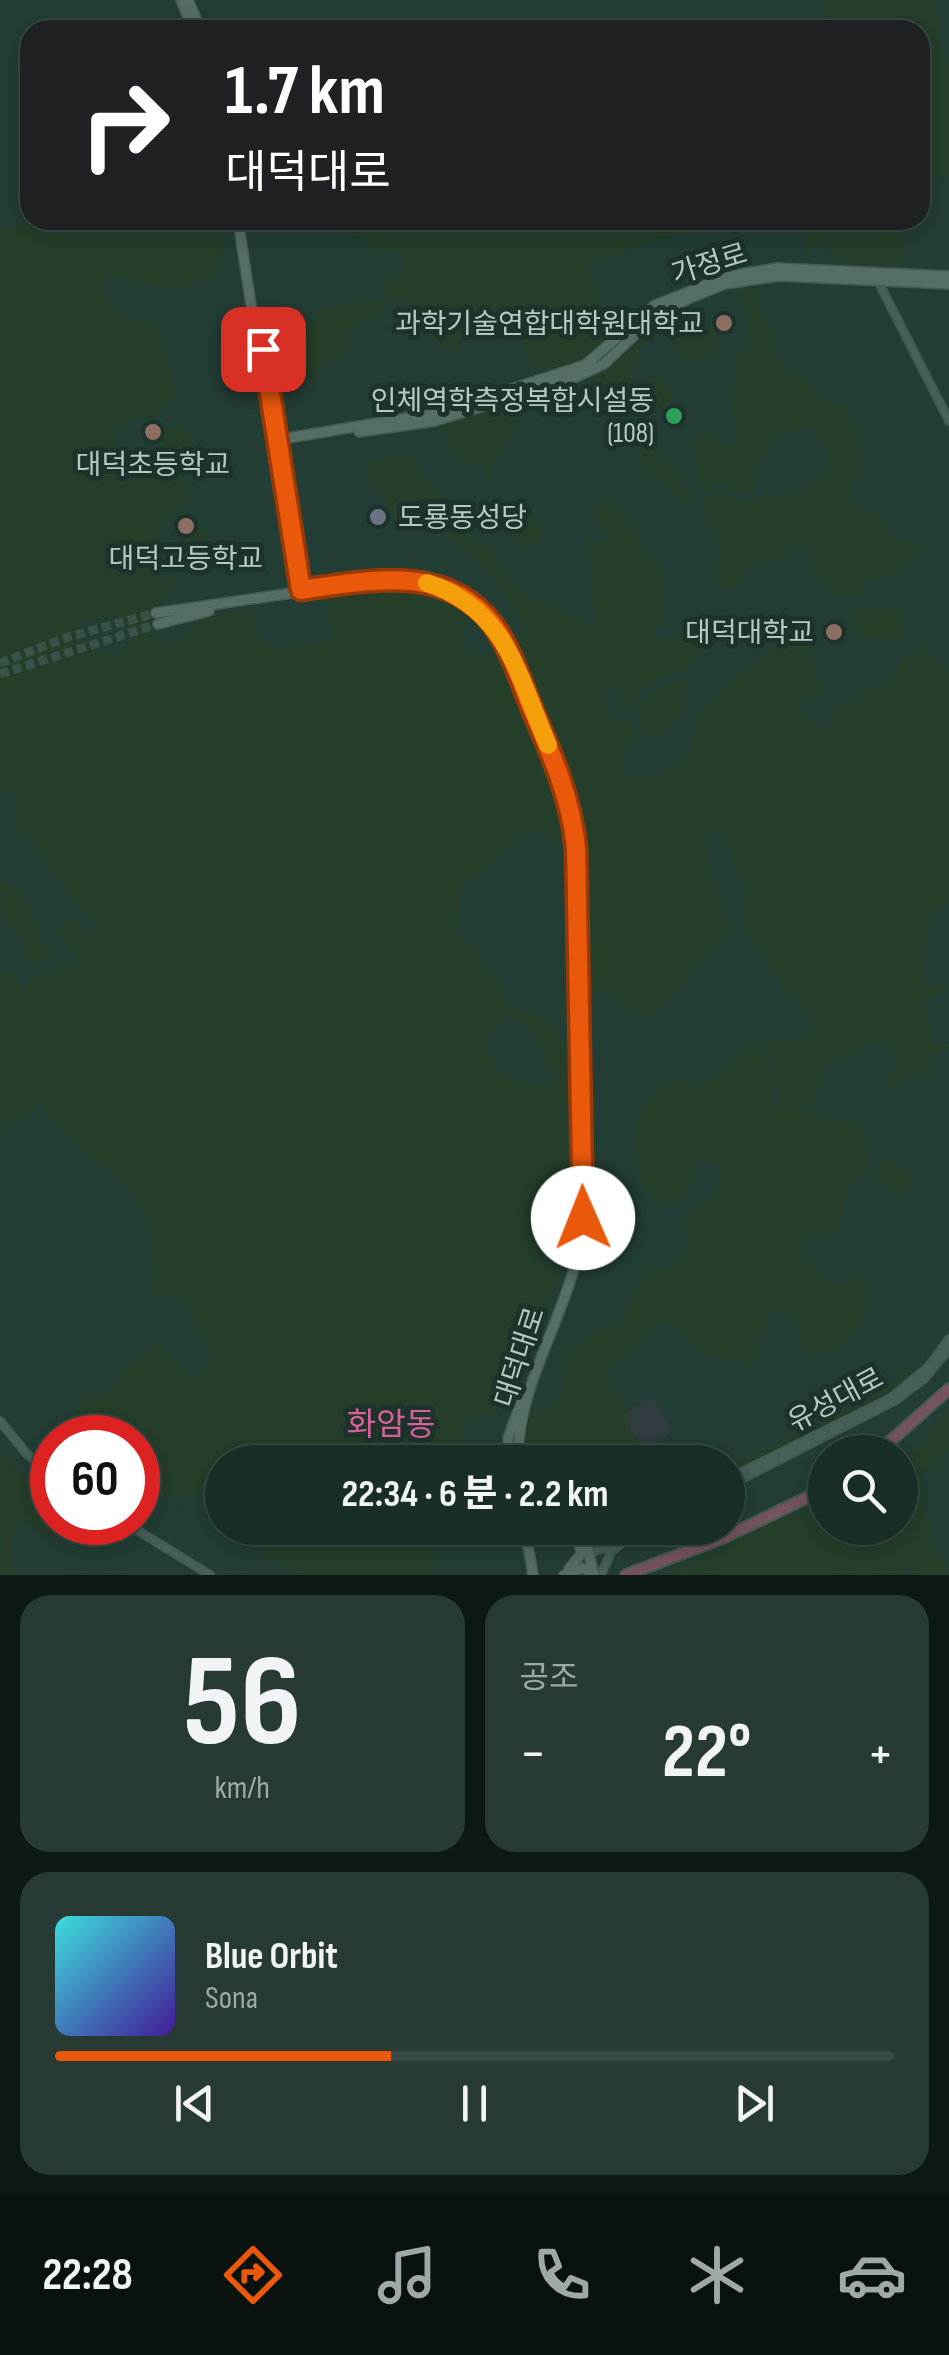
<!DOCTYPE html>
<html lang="ko">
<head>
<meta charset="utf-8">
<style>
  body { margin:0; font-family:"Sofia Sans Condensed","Noto Sans KR",sans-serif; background:#273a34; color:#f1f3f6; height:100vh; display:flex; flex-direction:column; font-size:38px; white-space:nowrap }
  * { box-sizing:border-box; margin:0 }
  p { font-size:32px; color:#9fa8a8 }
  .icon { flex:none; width:55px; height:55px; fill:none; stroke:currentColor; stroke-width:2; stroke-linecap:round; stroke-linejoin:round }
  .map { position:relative; height:1575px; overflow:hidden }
  .panel { display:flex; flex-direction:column; gap:20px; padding:20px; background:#0e1916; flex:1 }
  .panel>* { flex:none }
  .top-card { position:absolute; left:20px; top:20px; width:910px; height:210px; border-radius:30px; box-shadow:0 5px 25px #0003,0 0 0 2px #384a45; background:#202124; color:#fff; overflow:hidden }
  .fabs { position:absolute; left:808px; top:1435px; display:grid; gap:20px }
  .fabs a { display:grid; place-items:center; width:110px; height:110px; border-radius:50%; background:#1a2e28; box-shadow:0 5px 25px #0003,0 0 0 2px #384a45; font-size:50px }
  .speed { position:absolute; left:30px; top:1415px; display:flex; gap:20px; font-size:50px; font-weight:700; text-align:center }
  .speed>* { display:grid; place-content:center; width:130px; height:130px; border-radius:50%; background:#1a2e28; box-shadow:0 5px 25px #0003,0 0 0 2px #384a45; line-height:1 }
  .speed .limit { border:15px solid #d22; background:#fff; color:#111 }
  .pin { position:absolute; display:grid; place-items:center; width:85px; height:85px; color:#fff; margin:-42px; border-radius:20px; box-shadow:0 5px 15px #0006 }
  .me { position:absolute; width:110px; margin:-55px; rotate:359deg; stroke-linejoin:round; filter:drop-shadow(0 0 8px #0008) }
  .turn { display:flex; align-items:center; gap:35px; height:210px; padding:0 40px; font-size:45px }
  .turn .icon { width:130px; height:130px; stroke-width:2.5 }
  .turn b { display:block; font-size:70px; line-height:85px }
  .big { font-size:75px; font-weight:700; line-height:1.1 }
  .panel .card { flex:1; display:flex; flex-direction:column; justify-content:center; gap:15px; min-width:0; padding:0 35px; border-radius:30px; background:#273a34 }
  .panel .dial { align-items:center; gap:0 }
  .dial b { font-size:130px; line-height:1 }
  .song { display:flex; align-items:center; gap:30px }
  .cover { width:120px; height:120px; border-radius:15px; background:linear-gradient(135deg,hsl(180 70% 55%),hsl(260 70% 35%)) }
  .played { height:10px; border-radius:5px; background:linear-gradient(90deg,#ea580c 40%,#384a45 40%) }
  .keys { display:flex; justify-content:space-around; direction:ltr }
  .heat { display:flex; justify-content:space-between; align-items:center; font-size:55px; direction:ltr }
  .panel .tiles { flex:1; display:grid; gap:20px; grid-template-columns:1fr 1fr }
  .card:last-child { grid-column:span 2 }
  .trip { position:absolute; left:205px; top:1445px; width:540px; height:100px; border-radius:50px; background:#1a2e28; box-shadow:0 5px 25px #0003,0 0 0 2px #384a45; font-weight:700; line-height:100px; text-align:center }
  .menu { display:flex; height:160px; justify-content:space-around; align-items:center; background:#0a1210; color:#9fa8a8 }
  .menu .icon { width:70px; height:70px }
  .menu .current { color:#ea580c }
  .menu b { font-size:45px; color:#f1f3f6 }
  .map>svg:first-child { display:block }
  .medical { fill:#303c3f }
  .green { fill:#253f2a; fill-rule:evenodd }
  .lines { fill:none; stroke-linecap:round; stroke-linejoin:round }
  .primary-tunnel { stroke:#39534a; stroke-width:9; stroke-dasharray:9 4.5; stroke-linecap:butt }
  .secondary-casing { stroke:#445a52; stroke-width:10 }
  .primary-casing { stroke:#445a52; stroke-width:12 }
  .motorway-casing { stroke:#435951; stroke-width:14 }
  .secondary { stroke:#456159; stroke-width:6 }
  .primary { stroke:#556e66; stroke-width:9 }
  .motorway { stroke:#74545f; stroke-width:10 }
  .route-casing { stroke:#983908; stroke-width:25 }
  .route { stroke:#ea580c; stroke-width:18 }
  .slow { stroke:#f59e0b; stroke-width:18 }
  .education-dot { fill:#8d6e63; stroke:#1d332b; stroke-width:4 }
  .leisure-dot { fill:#2e9e5b; stroke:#1d332b; stroke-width:4 }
  .worship-dot { fill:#6b7280; stroke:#1d332b; stroke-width:4 }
  .labels { text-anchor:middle; stroke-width:10; stroke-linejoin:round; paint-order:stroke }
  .street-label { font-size:28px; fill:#b3c9c2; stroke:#1d332b }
  .poi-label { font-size:28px; fill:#b3c9c2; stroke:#1d332b; text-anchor:end }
  .quarter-label { font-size:32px; fill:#d7619b; stroke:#1d332b }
</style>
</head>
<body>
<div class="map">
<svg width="949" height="1575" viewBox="0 0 949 1575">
  <rect width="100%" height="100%" fill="#233e35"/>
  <!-- medical -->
  <polygon class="medical" points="650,1397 657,1401 671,1432 636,1456 629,1430 630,1410"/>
  <!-- green -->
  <g class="green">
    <polygon points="823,0 934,0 941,32 935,40 949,64 949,176 921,181 920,187 920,30 828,30"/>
    <path d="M30 202V220H223V243L215 276 166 290 106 274 102 290 115 312 160 328 176 399 166 401 154 415 113 428 118 459 156 465 172 463 185 482 189 505 174 507 151 549 158 578 183 575C168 586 166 601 153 611L150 631 169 648 188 635 202 619 252 609 255 631 270 649 331 641 325 597C371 590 397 578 442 598 455 603 467 607 475 619L465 623 460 650 487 658 498 647 547 766 565 828 562 833 567 837V847L531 828 460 889 458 935 500 980 507 1007C542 1013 556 1020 570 1053L573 1212 569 1246 538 1242 545 1267 560 1273 515 1398 488 1417 468 1418 452 1462H222V1493H213L222 1496V1521L202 1509 211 1492 138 1500V1438L56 1437 87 1391 99 1399 120 1379 122 1372 158 1341 195 1378 215 1357 177 1294 150 1300 154 1273 149 1220 124 1183 63 1133 41 1103 0 1130V971H12L22 991 29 979 58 971 64 960 76 973 79 970 74 953 57 931 64 921 71 919 89 937 97 925 49 871 34 842 26 835 17 834 14 811 19 808 17 792 9 789 0 791V230L20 226ZM118 615 130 638 126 648 116 657 80 641 79 622ZM511 1015 533 1033 551 1069H557L558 1085C519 1089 482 1078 491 1031Z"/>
    <polygon points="294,220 713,220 714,224 707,231 659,238 587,265 602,306 622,322 586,357 546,372 545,367 530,363 508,305 472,317 460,348 451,350 427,338 430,333 415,321 406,299 388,303 380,270 394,281 401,277 405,263 404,254 398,250 373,251 358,238"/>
    <polygon points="810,220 888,220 903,233 905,264 849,263 821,243 814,244 806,257 805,230"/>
    <path d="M754 285 764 322 774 330C773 347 778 363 791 375L801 374C815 391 823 408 847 405L858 433 859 459 863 468 853 479 848 499 885 519 889 534 924 546C902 570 897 578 864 580L862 596 827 594 824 583 814 573 811 550 799 544 789 548 785 556 746 566 741 582 726 592 718 589 716 564 720 547 716 533 708 523 702 498 719 492 743 502 758 500 762 493C785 502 818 490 829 468L823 446 811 426 789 431 769 445 767 453 752 470 756 488 751 495 723 486 701 490 693 435 709 433 714 441 725 445 739 442 737 424 729 403 734 389 736 356 747 348 746 331 750 319 742 303 741 289Z"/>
    <path d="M380 296 385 309 341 335 350 350 340 358H323L324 376 308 374 269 376 261 323 270 319 275 340 305 319 313 323 318 321 316 312C336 302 359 305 380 296Z"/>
    <path d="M664 317 667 332C646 343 629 355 633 381L638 383 652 376 665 375 667 391 677 393 668 404 643 415 629 409 589 376C618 363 636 335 664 317Z"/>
    <polygon points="702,325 712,329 716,355 680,361 676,333"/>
    <polygon points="484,412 497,416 510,415 515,426 496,461 493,481 489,483 485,477 484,461 463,467 439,427"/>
    <polygon points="182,426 190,435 195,452 161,456 157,429"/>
    <polygon points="654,439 661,463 676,466 682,482 675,481 693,497 685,506 640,462 636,441"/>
    <path d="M412 454 426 480 441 494 442 503 465 533 483 546 495 549 509 580 520 591 590 624H597L587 535 596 543 606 536 591 508 598 503 613 502 624 513 648 556 656 559 666 575V622L655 630V638C681 640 691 634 716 628L719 635C709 645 696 662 684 668 658 681 644 680 629 710L618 705 624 687 606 686V713L612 720 632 721 636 738 626 742 620 756 626 777C654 784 669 769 690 752 692 743 692 730 696 721 703 704 754 661 771 652 784 646 797 648 808 641L813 646 808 660 826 693 799 700 798 712 828 733 837 710 892 677 903 658 917 653 927 642 931 654 949 674V901L929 916 923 979 927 986 948 984V990L922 1002 934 1045 949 1042V1047L935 1057 930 1081 916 1071 892 1090 884 1081 899 1064 897 1052 884 1043H874L823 1065 824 1078 812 1106H783L774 1102 776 1077 764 1042 771 1037C787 1048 797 1041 811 1029L812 1017 793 993 784 994 768 964 743 928 745 879 732 858 722 828 706 836C708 877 714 892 733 928L659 1010 646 1017 625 1011 611 992 589 994 586 998 580 830 572 791 510 638 524 632C508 592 481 560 445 537 433 529 420 528 408 523 385 511 370 485 362 461Z"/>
    <polygon points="539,517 543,543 513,547 509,521"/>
    <polygon points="206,528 210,554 189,567 183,531"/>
    <polygon points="853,608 906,610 905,639 852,636"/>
    <path d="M685 678C689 707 679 733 648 738L637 710C646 689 665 684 685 678Z"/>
    <polygon points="0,878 9,887 16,885 33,910 30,917 39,919 43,926 38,929 45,948 53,948 52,955 34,965 24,956 25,940 5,922 0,901"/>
    <path d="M750 1040C760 1052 772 1066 773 1083 773 1094 768 1097 774 1107L805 1110 838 1122 850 1121 870 1139 867 1170 846 1192 840 1232 808 1236 800 1253 830 1283 842 1285 860 1269C872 1308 867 1320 840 1350L811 1354 803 1348 793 1318 781 1311 763 1308 768 1323 758 1341V1360L749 1368 739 1360 705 1355 668 1322 655 1324C643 1348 624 1352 607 1371 610 1389 615 1401 630 1410L629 1430 639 1442 636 1456 626 1462H526L524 1443 528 1415 547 1411 560 1400 568 1351 607 1326 625 1327 627 1304 650 1270 673 1268 683 1254 688 1238 680 1226 688 1210 711 1200 724 1170 700 1157 691 1186 676 1205C641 1198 639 1180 636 1148 635 1141 633 1130 635 1124 642 1107 661 1087 676 1079L696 1089 726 1068Z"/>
    <polygon points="888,1155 917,1181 900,1198 872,1173"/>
    <path d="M918 1362C906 1391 762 1463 728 1472V1468L870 1399Z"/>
    <polygon points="949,1407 949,1448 923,1474 900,1506 900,1461 926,1441"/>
    <path d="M0 1452 28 1485 52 1500V1522L83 1523 65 1541 22 1522C6 1538 11 1554 14 1575H0Z"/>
    <polygon points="921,1480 935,1552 949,1564 946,1575 914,1575 914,1569 898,1567 914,1562 915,1537 901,1514"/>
    <polygon points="825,1499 825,1528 900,1528 900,1522 914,1540 912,1560 895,1566 902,1570 902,1575 663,1575"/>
    <polygon points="272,1528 429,1528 433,1543 433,1575 299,1575 264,1556"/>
  </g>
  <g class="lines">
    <!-- primary-tunnel -->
    <g class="primary-tunnel">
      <polyline points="0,663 68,637 156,613"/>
      <polyline points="0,674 158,624"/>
    </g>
    <!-- secondary casing -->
    <g class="secondary-casing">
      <g id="secondary">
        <polyline points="881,287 949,421"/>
        <polyline points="0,1421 26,1453 52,1477"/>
        <polyline points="728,1479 891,1398 928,1367 949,1339"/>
        <polyline points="728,1486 896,1400 924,1379 949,1349"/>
        <polyline points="124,1522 210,1575"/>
        <polyline points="580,1534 596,1541 625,1532"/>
        <polyline points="631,1534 644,1528"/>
        <polyline points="594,1552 616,1542"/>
        <polyline points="601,1575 611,1552 634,1533"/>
      </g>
    </g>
    <!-- primary casing -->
    <g class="primary-casing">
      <g id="primary">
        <polyline points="181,0 193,30"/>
        <polyline points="188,0 201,30"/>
        <polyline points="238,220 295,592"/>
        <polyline points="359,432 435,421 576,377 604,364 655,316 690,298 725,284 779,276 949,284"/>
        <polyline points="277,442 288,438 437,413 585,365 655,305 729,276 777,268 949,276"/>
        <path d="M156 613 394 578 440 587 479 610 503 640 554 759 573 823 583 1207C584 1296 516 1373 518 1462"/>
        <polyline points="158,624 209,611"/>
        <polyline points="509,1462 508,1438 523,1397"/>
        <polyline points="525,1528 533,1575"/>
        <polyline points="562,1528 587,1546 594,1575"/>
        <polyline points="569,1569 581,1554 579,1543"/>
        <polyline points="564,1575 583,1568 593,1574"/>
      </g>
    </g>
    <!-- motorway casing -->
    <g class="motorway-casing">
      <g id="motorway">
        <polyline points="878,1452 949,1389"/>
        <polyline points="626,1575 725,1537 825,1489"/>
      </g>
    </g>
    <!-- secondary -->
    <use href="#secondary" class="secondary"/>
    <!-- primary -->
    <use href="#primary" class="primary"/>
    <!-- motorway -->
    <use href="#motorway" class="motorway"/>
  </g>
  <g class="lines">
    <!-- route casing -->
    <g class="route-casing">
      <path id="route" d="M263 349 301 590C366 581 447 562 494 626 511 650 521 682 532 709 552 755 571 798 576 848L583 1218"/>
    </g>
    <!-- route -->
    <use href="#route" class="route"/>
    <!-- slow -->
    <path class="slow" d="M427 583C507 609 518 676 548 745"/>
  </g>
  <!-- markers -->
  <g class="education-dot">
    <circle cx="724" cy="323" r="10"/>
    <circle cx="153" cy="432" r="10"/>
    <circle cx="186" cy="526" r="10"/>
    <circle cx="834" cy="632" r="10"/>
  </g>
  <circle class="leisure-dot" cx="674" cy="416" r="10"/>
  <circle class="worship-dot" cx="378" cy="517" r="10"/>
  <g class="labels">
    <!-- street labels -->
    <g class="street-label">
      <text transform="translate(709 263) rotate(-17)" y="10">가정로</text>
      <text transform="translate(519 1357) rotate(-72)" y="10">대덕대로</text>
      <text transform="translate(835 1399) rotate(-28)" y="10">유성대로</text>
    </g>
    <!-- poi labels -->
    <g class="poi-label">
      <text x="704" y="333">과학기술연합대학원대학교</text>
      <text x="654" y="410">인체역학측정복합시설동<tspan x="654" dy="32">(108)</tspan></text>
      <text x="153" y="474" text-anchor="middle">대덕초등학교</text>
      <text x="398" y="527" text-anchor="start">도룡동성당</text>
      <text x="186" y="568" text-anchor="middle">대덕고등학교</text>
      <text x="814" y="642">대덕대학교</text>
    </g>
    <!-- quarter labels -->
    <g class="quarter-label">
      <text x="391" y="1435">화암동</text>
    </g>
  </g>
</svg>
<div class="fabs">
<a><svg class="icon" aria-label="search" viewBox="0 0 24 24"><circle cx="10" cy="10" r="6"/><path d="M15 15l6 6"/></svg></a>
</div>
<div class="speed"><div class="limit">60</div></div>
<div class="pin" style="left:263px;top:349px;background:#d93025"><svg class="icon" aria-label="arrive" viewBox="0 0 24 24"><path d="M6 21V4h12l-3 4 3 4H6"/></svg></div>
<svg class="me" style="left:583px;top:1218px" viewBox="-20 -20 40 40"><circle r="19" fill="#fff"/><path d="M0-13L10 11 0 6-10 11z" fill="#ea580c"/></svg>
<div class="trip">22:34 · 6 분 · 2.2 km</div>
<div class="top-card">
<div class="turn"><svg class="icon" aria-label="right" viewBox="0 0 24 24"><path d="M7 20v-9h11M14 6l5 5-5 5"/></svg><div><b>1.7 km</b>대덕대로</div></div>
</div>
</div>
<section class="panel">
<div class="tiles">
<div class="card dial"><b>56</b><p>km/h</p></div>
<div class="card"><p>공조</p>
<div class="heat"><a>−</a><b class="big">22°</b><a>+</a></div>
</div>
<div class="card">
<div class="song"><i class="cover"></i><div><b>Blue Orbit</b><p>Sona</p></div></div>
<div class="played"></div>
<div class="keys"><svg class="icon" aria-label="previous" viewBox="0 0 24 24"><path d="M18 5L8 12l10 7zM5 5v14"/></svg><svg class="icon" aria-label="pause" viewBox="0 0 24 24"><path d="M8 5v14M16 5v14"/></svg><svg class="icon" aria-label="next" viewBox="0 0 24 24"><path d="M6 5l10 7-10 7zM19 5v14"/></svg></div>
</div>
</div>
</section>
<nav class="menu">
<b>22:28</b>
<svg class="icon current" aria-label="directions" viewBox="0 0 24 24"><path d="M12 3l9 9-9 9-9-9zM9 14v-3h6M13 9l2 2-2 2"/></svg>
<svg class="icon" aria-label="music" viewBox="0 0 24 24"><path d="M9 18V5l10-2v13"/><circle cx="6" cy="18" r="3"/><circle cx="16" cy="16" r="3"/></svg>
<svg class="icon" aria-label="phone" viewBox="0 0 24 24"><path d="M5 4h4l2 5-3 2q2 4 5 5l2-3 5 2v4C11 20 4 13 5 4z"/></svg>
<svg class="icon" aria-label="climate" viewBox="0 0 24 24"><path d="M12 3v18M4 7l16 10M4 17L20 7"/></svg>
<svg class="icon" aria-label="car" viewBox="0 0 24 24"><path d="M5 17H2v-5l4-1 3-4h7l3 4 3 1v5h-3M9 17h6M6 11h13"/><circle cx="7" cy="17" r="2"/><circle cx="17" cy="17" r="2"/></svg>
</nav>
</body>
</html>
